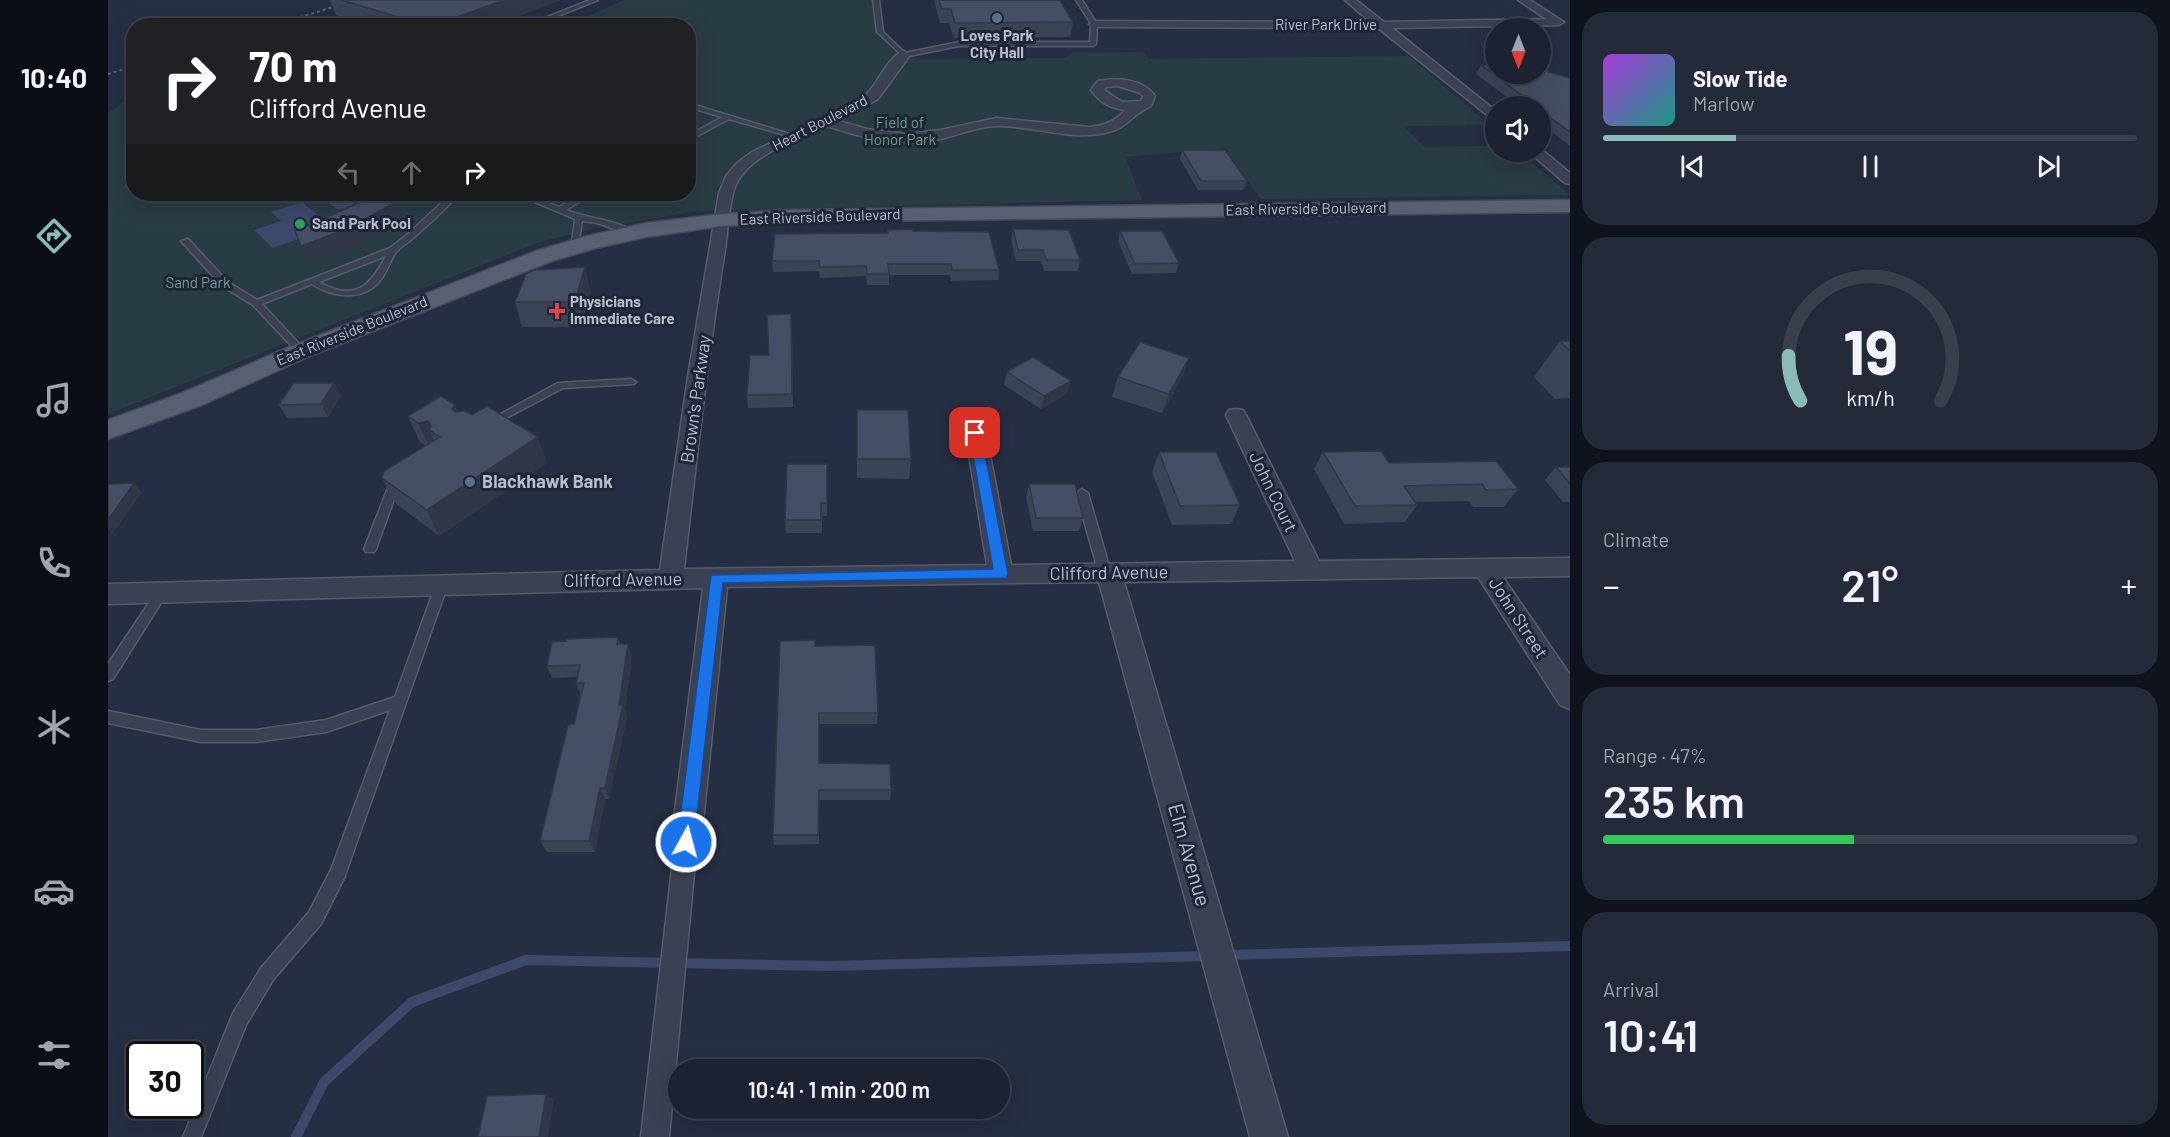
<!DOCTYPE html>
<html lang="en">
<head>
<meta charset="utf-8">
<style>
  body { margin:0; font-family:Barlow,sans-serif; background:#252a3a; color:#f1f3f6; height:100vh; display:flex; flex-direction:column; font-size:22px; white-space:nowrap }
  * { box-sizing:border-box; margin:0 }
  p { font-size:20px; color:#a0a4ac }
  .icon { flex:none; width:33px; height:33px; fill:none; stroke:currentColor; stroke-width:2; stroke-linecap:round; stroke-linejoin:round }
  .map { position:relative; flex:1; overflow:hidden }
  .side { display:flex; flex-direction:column; gap:12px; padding:12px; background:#0f131c; width:600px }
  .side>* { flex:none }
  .top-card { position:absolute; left:18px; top:18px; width:570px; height:183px; border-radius:24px; box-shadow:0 6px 24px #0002,0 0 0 2px #3a3f4d; background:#202124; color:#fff; overflow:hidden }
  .needle { width:39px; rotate:180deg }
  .tools { position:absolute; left:1377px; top:18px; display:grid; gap:12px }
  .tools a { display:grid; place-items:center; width:66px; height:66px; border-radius:50%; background:#1c2232; box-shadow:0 6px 24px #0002,0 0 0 2px #3a3f4d; font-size:30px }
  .speed { position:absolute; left:18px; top:1041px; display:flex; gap:12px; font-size:30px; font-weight:700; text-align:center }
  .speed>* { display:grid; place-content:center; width:78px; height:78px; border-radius:50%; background:#1c2232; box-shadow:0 6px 24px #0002,0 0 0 2px #3a3f4d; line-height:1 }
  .speed .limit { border:3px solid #111; border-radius:9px; background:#fff; color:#111 }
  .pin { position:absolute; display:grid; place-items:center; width:51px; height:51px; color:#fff; margin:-26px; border-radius:12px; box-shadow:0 3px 9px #0006 }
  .me { position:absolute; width:66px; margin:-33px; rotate:7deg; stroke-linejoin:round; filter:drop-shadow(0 0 4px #0008) }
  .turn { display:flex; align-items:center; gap:21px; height:126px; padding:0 24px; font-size:27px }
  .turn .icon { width:78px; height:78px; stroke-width:2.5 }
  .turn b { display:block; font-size:42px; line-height:51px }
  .lanes { display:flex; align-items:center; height:57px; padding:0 24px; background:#0003; justify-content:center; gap:30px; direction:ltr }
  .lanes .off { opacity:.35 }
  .big { font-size:45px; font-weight:600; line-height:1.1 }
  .side .card { flex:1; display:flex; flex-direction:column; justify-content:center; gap:9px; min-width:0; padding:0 21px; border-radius:24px; background:#252a3a }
  .side .dial { align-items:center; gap:0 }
  .dial svg { height:156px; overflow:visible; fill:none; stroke:#3a3f4d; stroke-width:7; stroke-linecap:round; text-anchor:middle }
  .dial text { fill:#f1f3f6; stroke:none }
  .song { display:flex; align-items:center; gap:18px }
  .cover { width:72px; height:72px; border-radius:9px; background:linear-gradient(135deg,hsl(280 70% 55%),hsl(170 70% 35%)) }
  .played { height:6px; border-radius:3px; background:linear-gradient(90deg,#8bbbb9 25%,#3a3f4d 25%) }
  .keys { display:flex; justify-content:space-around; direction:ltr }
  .heat { display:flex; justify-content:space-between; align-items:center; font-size:33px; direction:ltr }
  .charge { height:9px; border-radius:4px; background:linear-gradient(90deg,#34c759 47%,#3a3f4d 0) }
  .trip { position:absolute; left:560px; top:1059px; width:342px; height:60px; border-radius:30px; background:#1c2232; box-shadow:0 6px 24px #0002,0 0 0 2px #3a3f4d; font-weight:600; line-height:60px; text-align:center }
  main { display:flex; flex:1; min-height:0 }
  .tabs { display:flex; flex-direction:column; width:108px; justify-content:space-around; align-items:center; background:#0b0e14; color:#a0a4ac }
  .tabs .icon { width:42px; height:42px }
  .tabs .on { color:#8bbbb9 }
  .tabs b { font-size:27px; color:#f1f3f6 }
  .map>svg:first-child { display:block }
  .green { fill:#283c44 }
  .water { fill:#3c496b }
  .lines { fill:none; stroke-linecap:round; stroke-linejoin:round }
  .stream { stroke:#3c496b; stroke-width:10 }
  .service-casing { stroke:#565c6d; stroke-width:3 }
  .pedestrian-casing { stroke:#565c6d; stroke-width:3 }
  .minor-casing { stroke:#565c6d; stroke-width:3 }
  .primary-casing { stroke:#444a5c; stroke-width:3 }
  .service { fill:#3b4152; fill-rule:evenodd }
  .pedestrian { fill:#3b4152; fill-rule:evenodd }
  .minor { fill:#3b4152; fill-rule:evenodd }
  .primary { fill:#596072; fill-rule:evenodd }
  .rail { stroke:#5d6479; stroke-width:2; stroke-dasharray:3 3; stroke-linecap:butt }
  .wall { fill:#3b4357 }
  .shaded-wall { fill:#303747 }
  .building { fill:#454e65; stroke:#303747; stroke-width:1.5 }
  .route { fill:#1a73e8; stroke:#114b97; stroke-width:1.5 }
  .service-dot { fill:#5c6f8a; stroke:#1f2638; stroke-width:2 }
  .leisure-dot { fill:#2e9e5b; stroke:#1f2638; stroke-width:2 }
  .health-dot { fill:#e0444e; stroke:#1f2638; stroke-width:2 }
  .labels { text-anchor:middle; stroke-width:6; stroke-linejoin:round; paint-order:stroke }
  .far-street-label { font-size:15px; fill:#b8bdcc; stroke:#1f2638 }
  .far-poi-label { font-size:15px; font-weight:bold; fill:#b8bdcc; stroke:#1f2638; text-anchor:start }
  .far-park-label { font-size:15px; fill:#6f9d81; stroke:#1f2638 }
  .street-label { font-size:18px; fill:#b8bdcc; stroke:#1f2638 }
  .poi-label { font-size:18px; font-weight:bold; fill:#b8bdcc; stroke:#1f2638; text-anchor:start }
  .near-street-label { font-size:21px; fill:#b8bdcc; stroke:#1f2638 }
</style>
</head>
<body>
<main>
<nav class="tabs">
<b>10:40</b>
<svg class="icon on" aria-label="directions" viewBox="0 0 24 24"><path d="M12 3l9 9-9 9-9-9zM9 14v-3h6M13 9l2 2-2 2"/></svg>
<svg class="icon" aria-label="music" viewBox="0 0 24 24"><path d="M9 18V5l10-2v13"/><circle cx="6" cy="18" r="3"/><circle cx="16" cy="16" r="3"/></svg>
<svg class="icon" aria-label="phone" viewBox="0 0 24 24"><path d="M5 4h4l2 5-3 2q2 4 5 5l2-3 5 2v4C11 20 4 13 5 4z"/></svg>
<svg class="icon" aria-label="climate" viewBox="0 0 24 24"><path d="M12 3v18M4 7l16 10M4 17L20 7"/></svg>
<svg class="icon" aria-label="car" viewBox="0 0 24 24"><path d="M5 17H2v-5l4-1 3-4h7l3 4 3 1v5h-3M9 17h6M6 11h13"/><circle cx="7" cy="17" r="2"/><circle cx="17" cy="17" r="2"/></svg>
<svg class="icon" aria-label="filters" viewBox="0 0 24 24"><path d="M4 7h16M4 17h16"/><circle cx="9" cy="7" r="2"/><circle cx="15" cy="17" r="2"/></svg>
</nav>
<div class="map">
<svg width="1462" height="1137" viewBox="0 0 1462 1137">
  <rect width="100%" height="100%" fill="#262e43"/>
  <!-- green -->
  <polygon class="green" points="516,0 768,0 773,32 796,55 813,59 958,58 962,53 1036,52 1041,59 1301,56 1381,125 1295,126 1317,147 1387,146 1388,152 1411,152 1462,195 1153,199 1117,148 1017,157 1034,200 590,211 494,227 432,242 0,414 0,113 25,95 26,194 580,194 580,26 460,25"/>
  <!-- water -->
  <g class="water">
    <polygon points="220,194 255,194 242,208 229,209 218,201 231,195"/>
    <polygon points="194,202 224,227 165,248 146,230 173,221 163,212"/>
  </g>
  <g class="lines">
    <!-- stream -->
    <g class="stream">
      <polyline points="1116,955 1462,946"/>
      <polyline points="188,1137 216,1082 304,1002 418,960 722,966 1101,956"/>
    </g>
    <!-- service casing -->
    <g class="service-casing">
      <g id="service">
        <polygon points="482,0 490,0 425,26 417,26"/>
        <polygon points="765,0 771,0 775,32 797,53 851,42 982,42 983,24 968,0 974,0 989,24 988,44 985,46 851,46 796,57 769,32"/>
        <polygon points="580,103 692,137 687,138 621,119 580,141 580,136 614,117 580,107"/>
        <path d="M343 194H351C337 210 320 225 304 239 300 243 294 246 290 250 283 257 280 270 274 278 258 302 225 298 204 284L154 304 196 349 198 351 193 354 190 353 145 305 114 286 73 241 80 239 120 282 149 300 282 248 300 234ZM278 256C262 287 246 302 211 282Z"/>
        <path d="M408 194H417L451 207 476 194H484L458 210C480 219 508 219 528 233L524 235 489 223 474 221 470 247 463 249 467 219Z"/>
        <polygon points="523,379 528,382 526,384 455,388 385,425 381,426 376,423 450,383"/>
        <polygon points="288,476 293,480 268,549 266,552 258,552 256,549 283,480"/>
        <polygon points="974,489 980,493 1003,573 1001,576 993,576 991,573 968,493"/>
        <polygon points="334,579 338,581 340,584 236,878 213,924 165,980 138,1025 93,1137 75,1137 125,1013 153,968 201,912 223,870 282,710 218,732 148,742 93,742 0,723 0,711 93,730 148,730 218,720 287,697 328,584 330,581"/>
        <polygon points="54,587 58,589 60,592 58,595 5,679 0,681 0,664 50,589"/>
      </g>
    </g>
    <!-- pedestrian casing -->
    <g class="pedestrian-casing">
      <polygon id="pedestrian" points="578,831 586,834 589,842 561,1137 533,1137 567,842 570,834"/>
    </g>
    <!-- minor casing -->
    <g class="minor-casing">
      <g id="minor">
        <polygon points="1237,0 1248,0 1276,22 1438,19 1410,0 1422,0 1456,22 1451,25 1284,28 1388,111 1388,122 1270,28 986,27 981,24 986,21 1262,22"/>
        <path d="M796 51 802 55 770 99 731 121 759 129 799 134 833 130 888 118 982 127C996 125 1007 122 1017 110 1002 108 992 103 983 90L990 81C1009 77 1036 79 1047 96L1043 106C1027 112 1019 128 1001 132 962 142 925 125 887 126 868 127 851 135 833 139 795 147 756 139 720 126 691 139 650 151 631 179 621 194 620 231 617 250 600 356 588 463 576 569L879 565 855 418 858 413 865 411 872 413 875 418 903 565 1187 561 1118 415 1121 410 1128 409 1135 410 1138 415 1211 561 1462 558V576L1395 577 1462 675V709L1452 705 1370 577 1016 582 1180 1137H1142L991 582 619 587 593 842 589 852 578 857 567 852 563 842 595 588 0 604V584L552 570 580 376 611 193 618 176 629 163 644 152 755 98C770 86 778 57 796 51ZM1010 86 1032 93 1035 96 1033 101 1014 102 996 90 998 87Z"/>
        <polygon points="1433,149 1462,173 1462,184 1457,183 1421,152 1432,152"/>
      </g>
    </g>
    <!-- primary casing -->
    <g class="primary-casing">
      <polygon id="primary" points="1462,200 1462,212 682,222 614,226 538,237 488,248 444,261 202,356 94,405 0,439 0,420 74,393 184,346 428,251 475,237 538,223 614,214 682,210"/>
    </g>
    <!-- service -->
    <use href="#service" class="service"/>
    <!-- pedestrian -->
    <use href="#pedestrian" class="pedestrian"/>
    <!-- minor -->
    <use href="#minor" class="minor"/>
    <!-- primary -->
    <use href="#primary" class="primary"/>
    <!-- rail -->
    <g class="rail">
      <polyline points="163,26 248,0"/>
      <polyline points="0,74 26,66"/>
    </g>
  </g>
  <!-- wall -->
  <g class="wall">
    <polygon points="222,0 453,0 384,26 261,26 228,15"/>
    <polygon points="826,0 952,0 965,22 962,37 846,38 841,23 832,23"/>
    <polygon points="1373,65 1440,72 1462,78 1462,146 1432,123 1432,106 1411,106 1368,74"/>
    <polygon points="1074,150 1139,181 1135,190 1090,190 1072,159"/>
    <polygon points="905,229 972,260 970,271 936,271 933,261 908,261 903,240"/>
    <polygon points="779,230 805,231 891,270 890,280 843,281 842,275 781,275 781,285 759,285 758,276 712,278 711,271 665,272 664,261 779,233"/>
    <polygon points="1012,231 1071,263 1068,273 1024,274 1010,241"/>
    <polygon points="483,292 474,323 468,327 414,327 407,302"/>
    <polygon points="684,327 685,407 640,408 639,395 661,355"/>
    <polygon points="1452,341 1462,341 1462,398 1447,399 1426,377"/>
    <polygon points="1081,358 1074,377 1054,413 1004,397 1010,377"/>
    <polygon points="899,372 959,394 933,409 896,385"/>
    <polygon points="226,383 233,396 220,417 179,418 171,405"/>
    <polygon points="350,412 439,463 331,536 287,503 274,478 318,446 312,442 300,416"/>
    <polygon points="749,430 803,459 801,479 749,478"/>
    <polygon points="1051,452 1132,505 1123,524 1064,525 1044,472"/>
    <polygon points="1215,452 1281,463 1410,489 1396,507 1365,507 1361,501 1307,502 1309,505 1297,522 1236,524 1206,469"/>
    <polygon points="719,464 719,516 714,516 714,533 678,533 677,520"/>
    <polygon points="1448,467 1462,467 1462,502 1455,502 1437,480"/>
    <polygon points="921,484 975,518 971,531 925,531 918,497"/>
    <polygon points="510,637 512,644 524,656 517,709 519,717 501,799 497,799 487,852 439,852 432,841 466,724 473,695 468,683 469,677 444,678 439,666 458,641"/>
    <polygon points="707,646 770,713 769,724 711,724 711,763 783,790 782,800 711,800 711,844 666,845 665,835"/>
  </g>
  <!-- shaded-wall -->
  <g class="shaded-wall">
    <polygon points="396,0 453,0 384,26 324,26"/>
    <polygon points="286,203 293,221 250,246 202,264 193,246"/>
    <polygon points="477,267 483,292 474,323 468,327 461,302"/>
    <polygon points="1081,358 1074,377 1054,413 1061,394"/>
    <polygon points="963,381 959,394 933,409 936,396"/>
    <polygon points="226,383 233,396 220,417 213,404"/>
    <polygon points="347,405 357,430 344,409"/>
    <polygon points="320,421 325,433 321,430 329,447 322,448 310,423"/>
    <polygon points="430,437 439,463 331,536 319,510"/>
    <polygon points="26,483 34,493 4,534 0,529 0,520"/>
    <polygon points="520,644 524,656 517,709 519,717 501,799 497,788"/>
    <polygon points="492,788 497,799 487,852 481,841"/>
    <polygon points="438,1094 446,1100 440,1137 431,1137"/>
  </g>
  <!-- building -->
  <g class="building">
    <polygon points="233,0 396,0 324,26 320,26"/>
    <polygon points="831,0 952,0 965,22 847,23 843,9 834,9"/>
    <polygon points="1373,65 1388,65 1388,74 1432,74 1432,66 1441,66 1440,72 1462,78 1462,132 1432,110 1432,106 1428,106"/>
    <polygon points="1074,150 1117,150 1139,181 1093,181"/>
    <polygon points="271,194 281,194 286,203 241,228 193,246 187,231"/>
    <polygon points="805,229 805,231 881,232 891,270 844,270 843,264 780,264 781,274 759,274 758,266 712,267 711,261 664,261 667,234 780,233 779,230"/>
    <polygon points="905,229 961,230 972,260 938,260 935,250 910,250"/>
    <polygon points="1012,231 1054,231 1071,263 1027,264"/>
    <polygon points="477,267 468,298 461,302 407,302 418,274 426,270"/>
    <polygon points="683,314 684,394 639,395 642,355 661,355 659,315"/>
    <polygon points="1452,341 1462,341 1462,351"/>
    <polygon points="1032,342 1081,358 1061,394 1010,377"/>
    <polygon points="925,357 963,381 936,396 899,372"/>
    <polygon points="185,383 226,383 213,404 171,405"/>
    <polygon points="333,396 347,405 344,409 347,412 357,411 364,415 379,406 430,437 319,510 274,478 276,471 332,437 321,430 323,426 320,421 310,423 300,416"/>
    <polygon points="749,410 800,410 803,459 749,459"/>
    <polygon points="1273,451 1281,463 1388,461 1410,489 1378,490 1374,484 1296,486 1309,505 1247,506 1215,452"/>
    <polygon points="1051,452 1108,452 1132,505 1072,506"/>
    <polygon points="679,464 719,464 719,503 713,503 713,520 677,520"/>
    <polygon points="1448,467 1462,467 1462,484"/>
    <polygon points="26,483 0,520 0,484"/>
    <polygon points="921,484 967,484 975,518 928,518"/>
    <polygon points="510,637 509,644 520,644 511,705 515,705 497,788 492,788 481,841 432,841 460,725 466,724 476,683 468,683 472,665 439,666 444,642 458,641 458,639"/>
    <polygon points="707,640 707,646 767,645 770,713 711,713 711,763 782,764 783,790 711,790 710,835 665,835 672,641"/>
    <polygon points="438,1094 431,1137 370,1137 379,1096"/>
  </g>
  <!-- route -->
  <polygon class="route" points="867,429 873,433 900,574 898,578 615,583 586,842 584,848 578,850 572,848 569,842 603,575 885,569 861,433"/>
  <!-- markers -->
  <g class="service-dot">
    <circle cx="889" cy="18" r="6"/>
    <circle cx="362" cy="482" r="6"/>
  </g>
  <circle class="leisure-dot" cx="192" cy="224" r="6"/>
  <path class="health-dot" d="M446 302h6v6h6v6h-6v6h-6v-6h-6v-6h6z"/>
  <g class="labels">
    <!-- far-street labels -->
    <g class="far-street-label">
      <text x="1218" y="30">River Park Drive</text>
      <text transform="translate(712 123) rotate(-27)" y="5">Heart Boulevard</text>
      <text transform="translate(1198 209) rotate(-1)" y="5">East Riverside Boulevard</text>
      <text transform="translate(712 217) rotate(-2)" y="5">East Riverside Boulevard</text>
      <text transform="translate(244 331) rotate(-22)" y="5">East Riverside Boulevard</text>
    </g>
    <!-- far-poi labels -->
    <g class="far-poi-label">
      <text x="889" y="41" text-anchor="middle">Loves Park<tspan x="889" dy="17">City Hall</tspan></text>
      <text x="204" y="229">Sand Park Pool</text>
      <text x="462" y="307">Physicians<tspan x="462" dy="17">Immediate Care</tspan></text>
    </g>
    <!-- far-park labels -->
    <g class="far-park-label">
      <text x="792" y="128">Field of<tspan x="792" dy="17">Honor Park</tspan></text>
      <text x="90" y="288">Sand Park</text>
    </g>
    <!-- street labels -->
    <g class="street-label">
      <text transform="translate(588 399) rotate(-82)" y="6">Brown's Parkway</text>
      <text transform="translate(1165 492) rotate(64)" y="6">John Court</text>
      <text transform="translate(1001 573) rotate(-1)" y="6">Clifford Avenue</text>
      <text transform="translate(515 580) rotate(-1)" y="6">Clifford Avenue</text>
      <text transform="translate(1410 618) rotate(57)" y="6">John Street</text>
    </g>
    <!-- poi labels -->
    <g class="poi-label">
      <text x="374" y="488">Blackhawk Bank</text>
    </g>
    <!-- near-street labels -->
    <g class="near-street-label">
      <text transform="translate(1081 855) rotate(74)" y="7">Elm Avenue</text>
    </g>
  </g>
</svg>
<div class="tools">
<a><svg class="needle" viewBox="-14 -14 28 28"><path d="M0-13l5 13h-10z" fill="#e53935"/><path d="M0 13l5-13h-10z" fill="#a0a4ac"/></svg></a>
<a><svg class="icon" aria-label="sound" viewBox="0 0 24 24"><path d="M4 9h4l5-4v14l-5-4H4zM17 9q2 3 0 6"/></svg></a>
</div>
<div class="speed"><div class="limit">30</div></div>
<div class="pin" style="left:867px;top:433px;background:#d93025"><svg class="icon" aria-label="arrive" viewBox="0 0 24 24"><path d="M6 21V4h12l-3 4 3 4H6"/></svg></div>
<svg class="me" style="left:578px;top:842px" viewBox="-20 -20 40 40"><circle r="17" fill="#1a73e8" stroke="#fff" stroke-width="3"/><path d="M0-11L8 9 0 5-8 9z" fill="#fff"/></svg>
<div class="trip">10:41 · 1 min · 200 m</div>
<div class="top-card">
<div class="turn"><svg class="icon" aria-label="right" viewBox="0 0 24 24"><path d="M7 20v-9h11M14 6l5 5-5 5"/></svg><div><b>70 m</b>Clifford Avenue</div></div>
<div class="lanes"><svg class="icon off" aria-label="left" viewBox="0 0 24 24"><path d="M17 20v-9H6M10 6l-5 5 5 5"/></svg><svg class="icon off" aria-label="ahead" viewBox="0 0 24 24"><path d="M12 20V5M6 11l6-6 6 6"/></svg><svg class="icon" aria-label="right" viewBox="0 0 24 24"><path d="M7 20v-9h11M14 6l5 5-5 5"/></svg></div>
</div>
</div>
<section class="side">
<div class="card">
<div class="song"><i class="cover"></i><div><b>Slow Tide</b><p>Marlow</p></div></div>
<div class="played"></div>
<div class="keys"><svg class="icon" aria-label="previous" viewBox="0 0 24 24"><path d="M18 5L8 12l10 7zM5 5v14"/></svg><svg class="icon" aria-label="pause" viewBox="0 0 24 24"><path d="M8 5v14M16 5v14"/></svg><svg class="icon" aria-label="next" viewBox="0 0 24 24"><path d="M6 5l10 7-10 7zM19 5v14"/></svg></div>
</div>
<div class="card dial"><svg viewBox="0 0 100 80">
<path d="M14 69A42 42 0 1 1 86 69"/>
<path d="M14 69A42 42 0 0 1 8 46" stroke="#8bbbb9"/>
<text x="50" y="56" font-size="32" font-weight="700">19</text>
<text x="50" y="72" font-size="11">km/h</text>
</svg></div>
<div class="card"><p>Climate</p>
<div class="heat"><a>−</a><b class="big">21°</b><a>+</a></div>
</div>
<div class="card"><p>Range · 47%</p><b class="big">235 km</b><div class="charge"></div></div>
<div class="card"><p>Arrival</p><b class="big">10:41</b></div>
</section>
</main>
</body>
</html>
